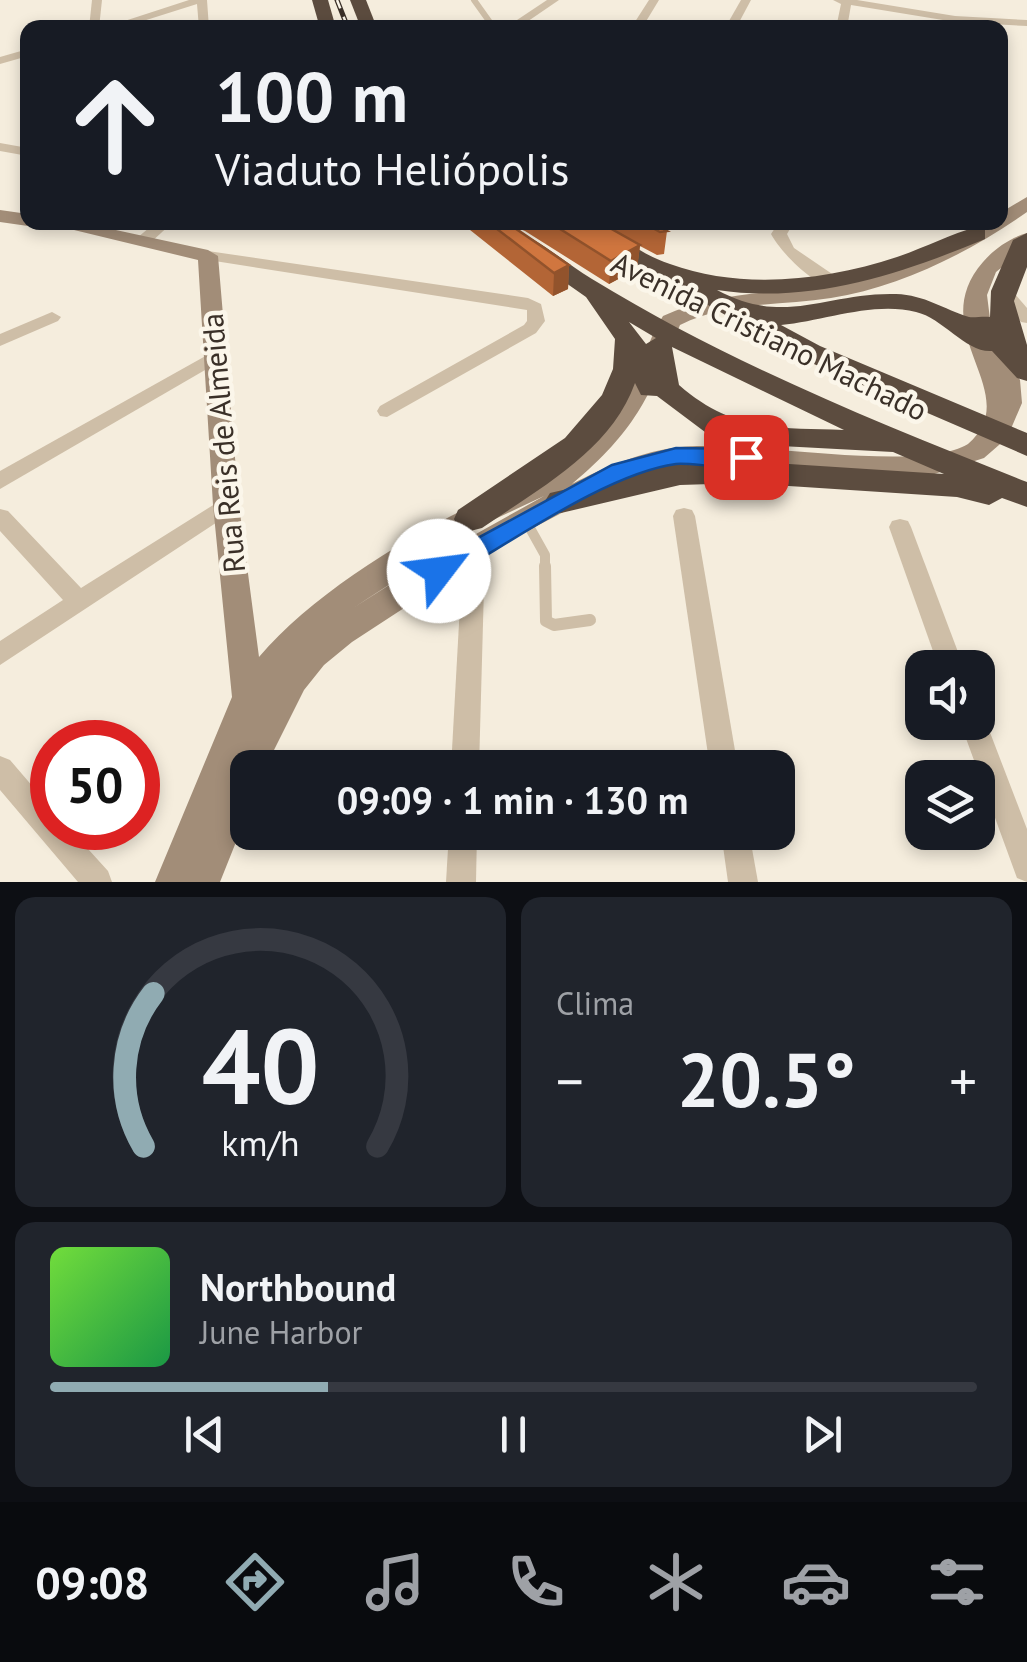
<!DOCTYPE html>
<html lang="pt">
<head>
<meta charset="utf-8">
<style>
  body { margin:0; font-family:"PT Sans",sans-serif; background:#20242c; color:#f1f3f6; height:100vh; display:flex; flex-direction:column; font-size:38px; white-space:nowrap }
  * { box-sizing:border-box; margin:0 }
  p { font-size:32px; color:#9ea1a6 }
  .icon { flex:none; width:55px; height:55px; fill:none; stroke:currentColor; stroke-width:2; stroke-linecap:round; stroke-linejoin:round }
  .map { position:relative; height:882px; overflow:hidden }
  .details { display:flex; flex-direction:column; gap:15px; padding:15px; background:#0d0f14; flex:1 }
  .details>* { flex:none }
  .banner { position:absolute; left:20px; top:20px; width:988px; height:210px; border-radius:20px; box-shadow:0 5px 15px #0003; background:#171b24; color:#f1f3f6; overflow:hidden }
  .buttons { position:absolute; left:905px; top:650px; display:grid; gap:20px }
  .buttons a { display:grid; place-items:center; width:90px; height:90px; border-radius:20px; background:#171b24; box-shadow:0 5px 15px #0003; font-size:50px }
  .speed { position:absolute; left:30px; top:720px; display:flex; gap:20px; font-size:50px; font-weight:700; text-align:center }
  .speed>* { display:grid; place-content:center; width:130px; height:130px; border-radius:50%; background:#171b24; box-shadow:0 5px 15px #0003; line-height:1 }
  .speed .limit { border:15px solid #d22; background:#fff; color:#111 }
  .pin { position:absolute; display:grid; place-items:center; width:85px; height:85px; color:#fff; margin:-42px; border-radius:20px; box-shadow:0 5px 15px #0006 }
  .me { position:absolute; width:110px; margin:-55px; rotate:60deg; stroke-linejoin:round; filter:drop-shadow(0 0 8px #0008) }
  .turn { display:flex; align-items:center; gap:35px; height:210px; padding:0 30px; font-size:45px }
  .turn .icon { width:130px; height:130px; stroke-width:2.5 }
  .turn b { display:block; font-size:70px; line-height:85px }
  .big { font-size:75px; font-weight:700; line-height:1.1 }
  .details .widget { flex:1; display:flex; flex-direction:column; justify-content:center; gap:15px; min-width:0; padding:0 35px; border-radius:20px; background:#20242c }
  .details .dial { align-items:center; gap:0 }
  .dial svg { height:260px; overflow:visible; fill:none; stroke:#363941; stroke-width:7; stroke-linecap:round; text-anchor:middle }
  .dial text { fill:#f1f3f6; stroke:none }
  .song { display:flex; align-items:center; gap:30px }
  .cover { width:120px; height:120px; border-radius:15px; background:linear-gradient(135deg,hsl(100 70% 55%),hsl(140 70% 35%)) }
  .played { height:10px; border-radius:5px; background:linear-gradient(90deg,#90abb2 30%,#363941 30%) }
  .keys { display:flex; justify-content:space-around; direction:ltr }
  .heat { display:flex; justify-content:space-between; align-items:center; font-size:55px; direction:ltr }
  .details .tiles { flex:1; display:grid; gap:15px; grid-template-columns:1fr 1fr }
  .widget:last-child { grid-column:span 2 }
  .trip { position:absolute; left:230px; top:750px; width:565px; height:100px; border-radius:20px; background:#171b24; box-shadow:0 5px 15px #0003; font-weight:700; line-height:100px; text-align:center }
  .tabs { display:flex; height:160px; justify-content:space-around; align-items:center; background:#090b0e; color:#9ea1a6 }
  .tabs .icon { width:70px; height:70px }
  .tabs .active { color:#90abb2 }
  .tabs b { font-size:45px; color:#f1f3f6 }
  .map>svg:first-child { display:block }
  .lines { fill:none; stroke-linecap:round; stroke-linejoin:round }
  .lane-far2 { stroke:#cebea7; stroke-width:6 }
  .lane-far1 { stroke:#cebea7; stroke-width:10 }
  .lane { stroke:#cebea7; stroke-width:12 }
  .street { fill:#cebea7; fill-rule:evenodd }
  .secondary { fill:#a28d78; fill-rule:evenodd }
  .highway { fill:#5c4c3f; fill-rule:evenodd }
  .rail-casing { stroke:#3a3028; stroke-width:5 }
  .rail { stroke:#fbf6ea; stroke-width:2.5; stroke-dasharray:9; stroke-linecap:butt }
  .wall { fill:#b36536 }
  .shaded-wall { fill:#92532c }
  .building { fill:#d0763f; stroke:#92532c; stroke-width:2.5 }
  .route { fill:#1a73e8; stroke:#114b97; stroke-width:2.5 }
  .labels { text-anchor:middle; stroke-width:9; stroke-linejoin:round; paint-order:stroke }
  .street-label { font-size:30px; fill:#3a3028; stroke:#fbf6ea }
</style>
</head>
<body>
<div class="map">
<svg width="1027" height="882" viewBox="0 0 1027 882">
  <rect width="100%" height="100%" fill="#f5eddd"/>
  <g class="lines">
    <!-- lane-far2 -->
    <polyline class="lane-far2" points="474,0 494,28"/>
    <!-- lane-far1 -->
    <polyline class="lane-far1" points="526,521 545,555 545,568"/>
    <!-- lane -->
    <polyline class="lane" points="545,566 546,621 554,625 590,620"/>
    <!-- street -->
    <g class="street">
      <polygon points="92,0 102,0 99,28 89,28"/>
      <polygon points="189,0 207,0 209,28 199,28 197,4 121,28 103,28"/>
      <polygon points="547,0 559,0 518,28 505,28"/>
      <polygon points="649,0 659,0 642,28 631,28"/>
      <polygon points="741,0 751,0 736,28 725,28"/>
      <polygon points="833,0 857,0 955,16 1027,20 1027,26 955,22 851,5 847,28 836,28 841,4"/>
      <polygon points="28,49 28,56 0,64 0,57"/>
      <polygon points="0,143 28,148 28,156 0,151"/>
      <polygon points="156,222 173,222 149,244 137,244 137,238"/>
      <path d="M779 222H794L787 234 794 248 841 280V288C817 290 782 254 771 234Z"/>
      <polygon points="208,251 528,298 541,304 545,321 536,333 387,417 380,416 377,411 380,406 524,325 527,321 527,310 202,259 200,256"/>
      <polygon points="1002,285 1008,286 1027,308 1027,323 1021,322 994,290"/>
      <polygon points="52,312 61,317 58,321 0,346 0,334"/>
      <polygon points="218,349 227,355 224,359 0,489 0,471"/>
      <polygon points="226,497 234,499 237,505 234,511 0,665 0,641 63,600 0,531 0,509 8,511 81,588"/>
      <polygon points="684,508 692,510 695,516 738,768 710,768 673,516 676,510"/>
      <polygon points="900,519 908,521 911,527 964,668 939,668 889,527 892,521"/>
      <polygon points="474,542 482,545 485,551 479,768 451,768 463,551 466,545"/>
      <polygon points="978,712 986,722 1027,829 1027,882 1017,878 960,722 978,722"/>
      <polygon points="0,756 10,760 52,809 52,828 69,828 108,871 112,882 78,882 0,790"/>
      <polygon points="449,832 477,832 476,882 446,882"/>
      <polygon points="721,832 749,832 758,882 728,882"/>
    </g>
    <!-- secondary -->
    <g class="secondary">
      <path d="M1027 197V212C970 252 901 287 831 298 779 306 728 301 680 325 647 400 636 430 572 484 605 467 643 451 680 447 751 440 918 474 968 444 1027 393 922 332 983 262 994 249 1010 238 1027 233V247L996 272 987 295 991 327 1020 380 1022 403 1007 438 984 458 928 476 771 465H677L607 489 499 546 352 642 324 665 304 690 265 768H248V812L220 882H155L232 697 213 505 198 260 41 222H79L208 250 218 256 239 505 259 657C308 599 395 544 463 510 518 484 563 470 606 424 634 395 642 350 663 316 724 288 787 295 851 282 898 272 941 246 983 222H1000V213ZM544 496 424 563 353 608 480 526Z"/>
      <polygon points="0,210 28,214 28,222 36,222 28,226 0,222"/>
    </g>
    <!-- highway -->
    <g class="highway">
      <polygon points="312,0 328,0 336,28 320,28"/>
      <polygon points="350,0 366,0 377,28 361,28"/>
      <path d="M479 222C521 222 556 257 592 279 729 363 878 423 1027 482V507L1002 498 989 505 957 497 742 483 680 485 561 513 550 509 545 501 550 493 680 463 742 461 944 474 893 452 741 444 705 432 657 396 641 395 635 383C611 451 538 489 482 528L470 531 458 528 454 519 458 510 565 438 602 395 613 369 615 339 586 297ZM629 322 656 338 646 344ZM672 347 844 430C777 428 733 432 679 385Z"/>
      <path d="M564 222C614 222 627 250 670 264 742 290 824 281 897 257 924 248 950 234 977 227L985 229V239C898 275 812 304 717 290 785 327 827 292 896 294 925 295 943 309 969 317 974 318 983 316 990 317L991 291 1013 240 1027 233V267L1014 301 1027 345V381L1017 378 992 351C966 353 943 318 916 312 873 301 824 321 781 325L820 346 1027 433V456L800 358Z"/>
    </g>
    <!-- rail casing -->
    <g class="rail-casing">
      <polyline id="rail" points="337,0 348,28"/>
    </g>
    <!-- rail -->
    <use href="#rail" class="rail"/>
  </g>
  <!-- wall -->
  <polygon class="wall" points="460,222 650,222 667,231 664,254 657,255 640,246 637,269 609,284 525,231 510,225 569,265 568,289 553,296"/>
  <!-- shaded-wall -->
  <g class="shaded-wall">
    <polygon points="640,245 637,269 609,284 611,261"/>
    <polygon points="569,265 568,289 553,296 554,273"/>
  </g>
  <!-- building -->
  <g class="building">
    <polygon points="488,222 506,222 569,265 554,273"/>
    <polygon points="549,222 599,222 640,245 611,261"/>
    <polygon points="642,222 650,222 667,231 660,232"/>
  </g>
  <!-- route -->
  <path class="route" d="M676 448 746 449 758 457C745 475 698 462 676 464 608 473 510 543 448 578H430L426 571 430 564 612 465Z"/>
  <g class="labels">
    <!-- street labels -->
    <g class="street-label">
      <text transform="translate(769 337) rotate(26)" y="10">Avenida Cristiano Machado</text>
      <text transform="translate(224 443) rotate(-95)" y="10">Rua Reis de Almeida</text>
    </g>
  </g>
</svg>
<div class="buttons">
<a><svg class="icon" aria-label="sound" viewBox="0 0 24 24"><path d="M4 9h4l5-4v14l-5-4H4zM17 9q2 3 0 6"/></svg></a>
<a><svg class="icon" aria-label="layers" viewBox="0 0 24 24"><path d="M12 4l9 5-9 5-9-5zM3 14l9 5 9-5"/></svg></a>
</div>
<div class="speed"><div class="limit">50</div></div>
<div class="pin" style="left:746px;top:457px;background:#d93025"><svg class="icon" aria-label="arrive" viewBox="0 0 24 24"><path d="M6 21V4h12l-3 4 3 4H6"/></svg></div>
<svg class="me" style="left:439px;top:571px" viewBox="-20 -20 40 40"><circle r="19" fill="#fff"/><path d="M0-13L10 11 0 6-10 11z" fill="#1a73e8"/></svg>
<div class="trip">09:09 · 1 min · 130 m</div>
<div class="banner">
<div class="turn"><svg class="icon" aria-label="ahead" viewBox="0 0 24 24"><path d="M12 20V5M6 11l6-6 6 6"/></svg><div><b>100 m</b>Viaduto Heliópolis</div></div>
</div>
</div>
<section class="details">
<div class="tiles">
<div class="widget dial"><svg viewBox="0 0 100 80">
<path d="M14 69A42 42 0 1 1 86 69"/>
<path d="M14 69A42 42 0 0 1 17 22" stroke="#90abb2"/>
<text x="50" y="56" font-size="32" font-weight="700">40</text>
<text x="50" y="72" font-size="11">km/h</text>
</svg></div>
<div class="widget"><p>Clima</p>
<div class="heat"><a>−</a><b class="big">20.5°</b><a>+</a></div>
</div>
<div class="widget">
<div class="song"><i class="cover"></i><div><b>Northbound</b><p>June Harbor</p></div></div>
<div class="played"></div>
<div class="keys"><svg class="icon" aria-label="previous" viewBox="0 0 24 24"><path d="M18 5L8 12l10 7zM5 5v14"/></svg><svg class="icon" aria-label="pause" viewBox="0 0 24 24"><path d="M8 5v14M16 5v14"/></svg><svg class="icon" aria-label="next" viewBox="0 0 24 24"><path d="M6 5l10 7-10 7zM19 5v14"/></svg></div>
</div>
</div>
</section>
<nav class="tabs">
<b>09:08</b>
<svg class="icon active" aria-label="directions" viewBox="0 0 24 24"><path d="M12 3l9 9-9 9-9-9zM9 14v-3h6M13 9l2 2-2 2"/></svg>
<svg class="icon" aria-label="music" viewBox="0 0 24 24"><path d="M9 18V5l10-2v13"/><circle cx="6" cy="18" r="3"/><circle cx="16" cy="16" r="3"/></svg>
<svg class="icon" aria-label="phone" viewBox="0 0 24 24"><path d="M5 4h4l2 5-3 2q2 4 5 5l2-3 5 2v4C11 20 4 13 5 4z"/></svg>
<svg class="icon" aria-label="climate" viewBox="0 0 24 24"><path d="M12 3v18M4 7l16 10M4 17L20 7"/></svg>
<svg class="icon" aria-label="car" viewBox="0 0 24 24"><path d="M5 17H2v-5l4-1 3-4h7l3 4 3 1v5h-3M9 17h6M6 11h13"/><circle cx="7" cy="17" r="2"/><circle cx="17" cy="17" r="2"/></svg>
<svg class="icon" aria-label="filters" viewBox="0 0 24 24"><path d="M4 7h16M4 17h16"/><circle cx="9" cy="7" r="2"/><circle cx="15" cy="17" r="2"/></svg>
</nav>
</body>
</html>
